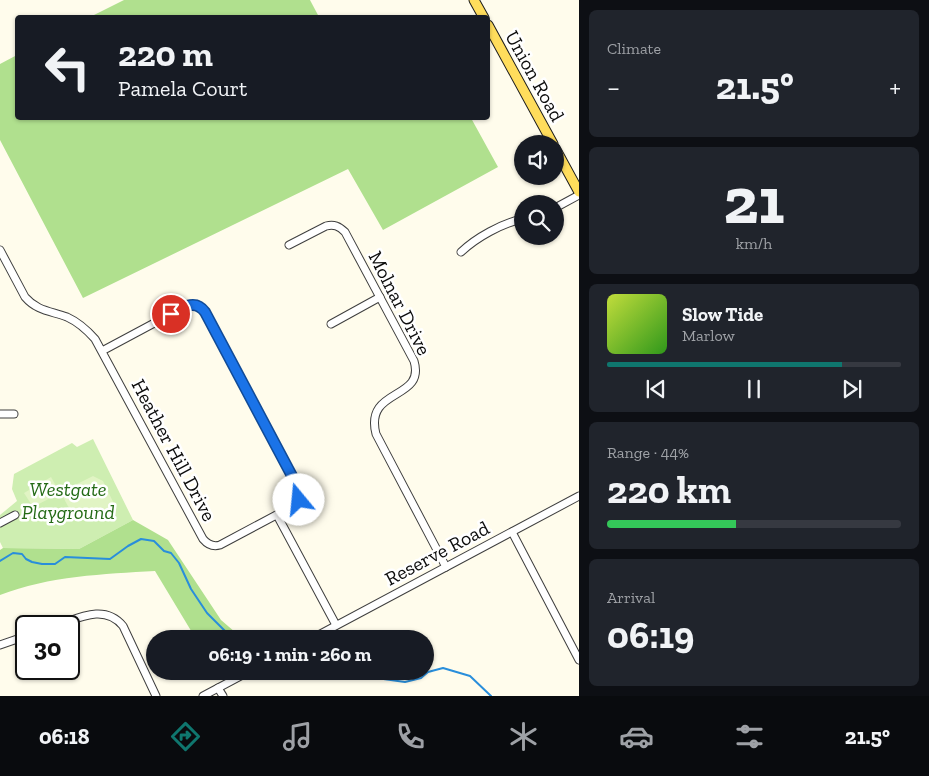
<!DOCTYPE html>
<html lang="en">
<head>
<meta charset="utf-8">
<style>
  body { margin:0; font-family:"Zilla Slab",serif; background:#20242c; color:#f1f3f6; height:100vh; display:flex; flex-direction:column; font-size:19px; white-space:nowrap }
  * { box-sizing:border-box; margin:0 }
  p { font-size:16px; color:#9ea1a6 }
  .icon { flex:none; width:28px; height:28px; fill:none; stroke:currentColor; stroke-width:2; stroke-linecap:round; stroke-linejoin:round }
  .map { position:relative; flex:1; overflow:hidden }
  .sheet { display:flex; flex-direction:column; gap:10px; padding:10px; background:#0d0f14; width:350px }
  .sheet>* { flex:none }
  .guide { position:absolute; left:15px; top:15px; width:475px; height:105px; border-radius:5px; box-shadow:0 1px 4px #0004; background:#171b24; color:#f1f3f6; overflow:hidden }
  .tools { position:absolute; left:514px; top:135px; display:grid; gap:10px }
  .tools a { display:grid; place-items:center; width:50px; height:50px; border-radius:50%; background:#171b24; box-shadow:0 1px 4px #0004; font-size:25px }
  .speed { position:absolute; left:15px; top:615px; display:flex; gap:10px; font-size:25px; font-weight:700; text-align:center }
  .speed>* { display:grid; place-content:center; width:65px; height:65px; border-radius:50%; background:#171b24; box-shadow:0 1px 4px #0004; line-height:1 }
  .speed .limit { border:2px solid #111; border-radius:8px; background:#fff; color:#111 }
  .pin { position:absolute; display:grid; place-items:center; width:42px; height:42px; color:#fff; margin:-21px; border:2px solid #fff; border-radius:50%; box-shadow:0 1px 5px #0007 }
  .me { position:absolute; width:55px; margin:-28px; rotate:343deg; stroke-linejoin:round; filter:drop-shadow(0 0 4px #0008) }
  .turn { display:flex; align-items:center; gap:18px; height:105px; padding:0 20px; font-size:22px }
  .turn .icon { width:65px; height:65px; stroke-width:2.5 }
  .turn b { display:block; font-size:35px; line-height:42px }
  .big { font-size:38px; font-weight:800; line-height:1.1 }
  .sheet .tile { flex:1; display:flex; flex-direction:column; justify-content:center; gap:8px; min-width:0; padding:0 18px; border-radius:8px; background:#20242c }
  .sheet .dial { align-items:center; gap:0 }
  .dial b { font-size:65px; line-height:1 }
  .song { display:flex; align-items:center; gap:15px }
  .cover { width:60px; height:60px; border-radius:8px; background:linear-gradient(135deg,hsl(70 70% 55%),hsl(110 70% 35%)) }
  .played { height:5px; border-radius:2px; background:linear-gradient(90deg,#0f766e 80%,#363941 80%) }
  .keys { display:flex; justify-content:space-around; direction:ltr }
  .heat { display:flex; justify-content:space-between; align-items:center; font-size:28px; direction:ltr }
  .charge { height:8px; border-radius:4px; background:linear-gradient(90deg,#34c759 44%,#363941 0) }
  .trip { position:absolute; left:146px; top:630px; width:288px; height:50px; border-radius:25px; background:#171b24; box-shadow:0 1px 4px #0004; font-weight:800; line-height:50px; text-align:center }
  .menu { display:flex; height:80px; justify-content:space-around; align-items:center; background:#090b0e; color:#9ea1a6 }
  .menu .icon { width:35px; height:35px }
  .menu .selected { color:#0f766e }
  .menu b { font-size:22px; color:#f1f3f6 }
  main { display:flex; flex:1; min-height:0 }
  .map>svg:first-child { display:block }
  .green { fill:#ceeeb1 }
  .forest { fill:#b0e08e }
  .pitch { fill:#e1f4c4 }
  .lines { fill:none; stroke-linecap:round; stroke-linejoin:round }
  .stream { stroke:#298edb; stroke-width:2 }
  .minor-casing { stroke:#3f3f3f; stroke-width:9 }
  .major-casing { stroke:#1d1d1d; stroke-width:11 }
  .minor { stroke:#fff; stroke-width:7 }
  .major { stroke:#ffdd5c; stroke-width:9 }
  .route-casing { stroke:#114b97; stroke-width:12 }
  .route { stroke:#1a73e8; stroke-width:9 }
  .labels { text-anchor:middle; stroke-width:5; stroke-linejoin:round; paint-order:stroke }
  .street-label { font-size:20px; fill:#0c0c0c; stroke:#fff }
  .park-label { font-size:20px; font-style:italic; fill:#246a16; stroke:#fff }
</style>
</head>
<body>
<main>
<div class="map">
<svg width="579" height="696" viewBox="0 0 579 696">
  <rect width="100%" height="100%" fill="#fffcec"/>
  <!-- green -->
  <polygon class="green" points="93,439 133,520 79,549 3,548 0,542 0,515 17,501 12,489 14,474 72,443 77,447"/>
  <!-- forest -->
  <g class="forest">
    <polygon points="124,0 310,0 319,17 90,17"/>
    <polygon points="17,55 18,118 471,118 498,167 383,230 348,169 83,298 0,140 0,64"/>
    <path d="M133 520 168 540 221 620 243 639H196L155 571C104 574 49 576 0 595V550L3 548 79 549Z"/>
  </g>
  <!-- pitch -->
  <g class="pitch">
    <path d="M93 476 103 481 116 508C109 511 99 520 91 521 74 522 67 505 61 492Z"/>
    <polygon points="51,477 60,493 33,507 24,493"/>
  </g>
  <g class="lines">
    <!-- stream -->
    <g class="stream">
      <polyline points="0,561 13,553 22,554 26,559 32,562 42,564 55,564 65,557 110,559 128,546 141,539 154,541 164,551 171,553 179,563 191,589 207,613 233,639"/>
      <polyline points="326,671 405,682 421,678 428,672 443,668 470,676 491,696"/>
    </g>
    <!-- minor casing -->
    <g class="minor-casing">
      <g id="minor">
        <polyline points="555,208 579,195"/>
        <path d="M289 245 326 226C334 224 339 226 345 232L414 361C426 401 364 387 376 434L446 567"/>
        <path d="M0 250 25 297C37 311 51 311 67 317 78 322 87 330 95 339L203 539C208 545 213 547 220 545L297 504 299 500 300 491 202 308 198 305H188L102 351"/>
        <path d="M461 252C477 237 501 224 522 219"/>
        <polyline points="331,324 380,297"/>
        <polyline points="0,414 14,414"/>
        <polyline points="277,515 336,625"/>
        <polyline points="0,523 15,515"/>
        <polyline points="512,532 579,660"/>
        <path d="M55 626C77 619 104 603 123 626L156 696"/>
        <polyline points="311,639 579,496"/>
        <polyline points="0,645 26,636"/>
        <polyline points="218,688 223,696"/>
        <polyline points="203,696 250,671"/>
      </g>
    </g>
    <!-- major casing -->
    <g class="major-casing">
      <g id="major">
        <polyline points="474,0 484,18"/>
        <polyline points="488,25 553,144"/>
        <polyline points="555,148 579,192"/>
      </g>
    </g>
    <!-- minor -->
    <use href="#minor" class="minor"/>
    <!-- major -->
    <use href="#major" class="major"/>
  </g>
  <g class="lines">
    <!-- route casing -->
    <g class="route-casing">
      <path id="route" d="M171 314C182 308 195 298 205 312L300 491 299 500"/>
    </g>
    <!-- route -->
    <use href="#route" class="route"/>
  </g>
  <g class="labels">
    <!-- street labels -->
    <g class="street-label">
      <text transform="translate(535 76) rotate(61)" y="7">Union Road</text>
      <text transform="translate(400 303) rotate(63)" y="7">Molnar Drive</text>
      <text transform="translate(174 450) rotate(62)" y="7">Heather Hill Drive</text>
      <text transform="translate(437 553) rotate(-28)" y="7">Reserve Road</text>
    </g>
    <!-- park labels -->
    <g class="park-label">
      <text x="68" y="496">Westgate<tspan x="68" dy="23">Playground</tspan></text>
    </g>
  </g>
</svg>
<div class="tools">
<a><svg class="icon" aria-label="sound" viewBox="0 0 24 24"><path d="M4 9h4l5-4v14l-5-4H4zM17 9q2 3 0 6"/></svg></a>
<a><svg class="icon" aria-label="search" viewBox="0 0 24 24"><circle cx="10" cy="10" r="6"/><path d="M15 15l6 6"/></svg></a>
</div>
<div class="speed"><div class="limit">30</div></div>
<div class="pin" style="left:171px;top:314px;background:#d93025"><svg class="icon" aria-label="arrive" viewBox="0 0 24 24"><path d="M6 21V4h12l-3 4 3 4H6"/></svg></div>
<svg class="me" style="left:299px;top:500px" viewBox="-20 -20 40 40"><circle r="19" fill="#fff"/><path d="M0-13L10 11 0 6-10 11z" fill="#1a73e8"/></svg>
<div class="trip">06:19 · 1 min · 260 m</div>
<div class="guide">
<div class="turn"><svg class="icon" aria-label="left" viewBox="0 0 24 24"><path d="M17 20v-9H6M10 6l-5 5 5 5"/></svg><div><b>220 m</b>Pamela Court</div></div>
</div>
</div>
<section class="sheet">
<div class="tile"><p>Climate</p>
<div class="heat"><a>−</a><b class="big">21.5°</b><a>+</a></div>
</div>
<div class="tile dial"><b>21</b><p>km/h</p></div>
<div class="tile">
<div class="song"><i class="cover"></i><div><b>Slow Tide</b><p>Marlow</p></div></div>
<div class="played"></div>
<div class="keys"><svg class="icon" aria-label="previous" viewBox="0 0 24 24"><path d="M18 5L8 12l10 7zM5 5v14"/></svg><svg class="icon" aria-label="pause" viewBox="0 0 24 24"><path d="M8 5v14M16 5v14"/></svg><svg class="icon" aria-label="next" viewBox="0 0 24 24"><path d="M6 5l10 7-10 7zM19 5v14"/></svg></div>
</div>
<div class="tile"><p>Range · 44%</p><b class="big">220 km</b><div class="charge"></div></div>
<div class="tile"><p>Arrival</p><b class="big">06:19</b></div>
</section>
</main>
<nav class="menu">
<b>06:18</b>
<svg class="icon selected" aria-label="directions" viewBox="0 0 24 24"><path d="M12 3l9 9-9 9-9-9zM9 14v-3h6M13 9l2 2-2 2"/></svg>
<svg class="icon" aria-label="music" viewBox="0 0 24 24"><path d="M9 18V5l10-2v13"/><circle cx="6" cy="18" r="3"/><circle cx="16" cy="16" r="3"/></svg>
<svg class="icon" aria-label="phone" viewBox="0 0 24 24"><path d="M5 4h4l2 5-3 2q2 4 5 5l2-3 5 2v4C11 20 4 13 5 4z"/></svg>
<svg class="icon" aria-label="climate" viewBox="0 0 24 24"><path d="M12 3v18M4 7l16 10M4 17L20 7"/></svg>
<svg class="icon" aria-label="car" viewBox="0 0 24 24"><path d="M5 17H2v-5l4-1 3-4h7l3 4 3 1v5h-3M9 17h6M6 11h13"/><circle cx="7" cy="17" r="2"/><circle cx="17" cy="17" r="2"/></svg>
<svg class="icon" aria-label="filters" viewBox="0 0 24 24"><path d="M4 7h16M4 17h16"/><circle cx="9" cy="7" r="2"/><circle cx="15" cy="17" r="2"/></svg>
<b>21.5°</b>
</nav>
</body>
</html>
